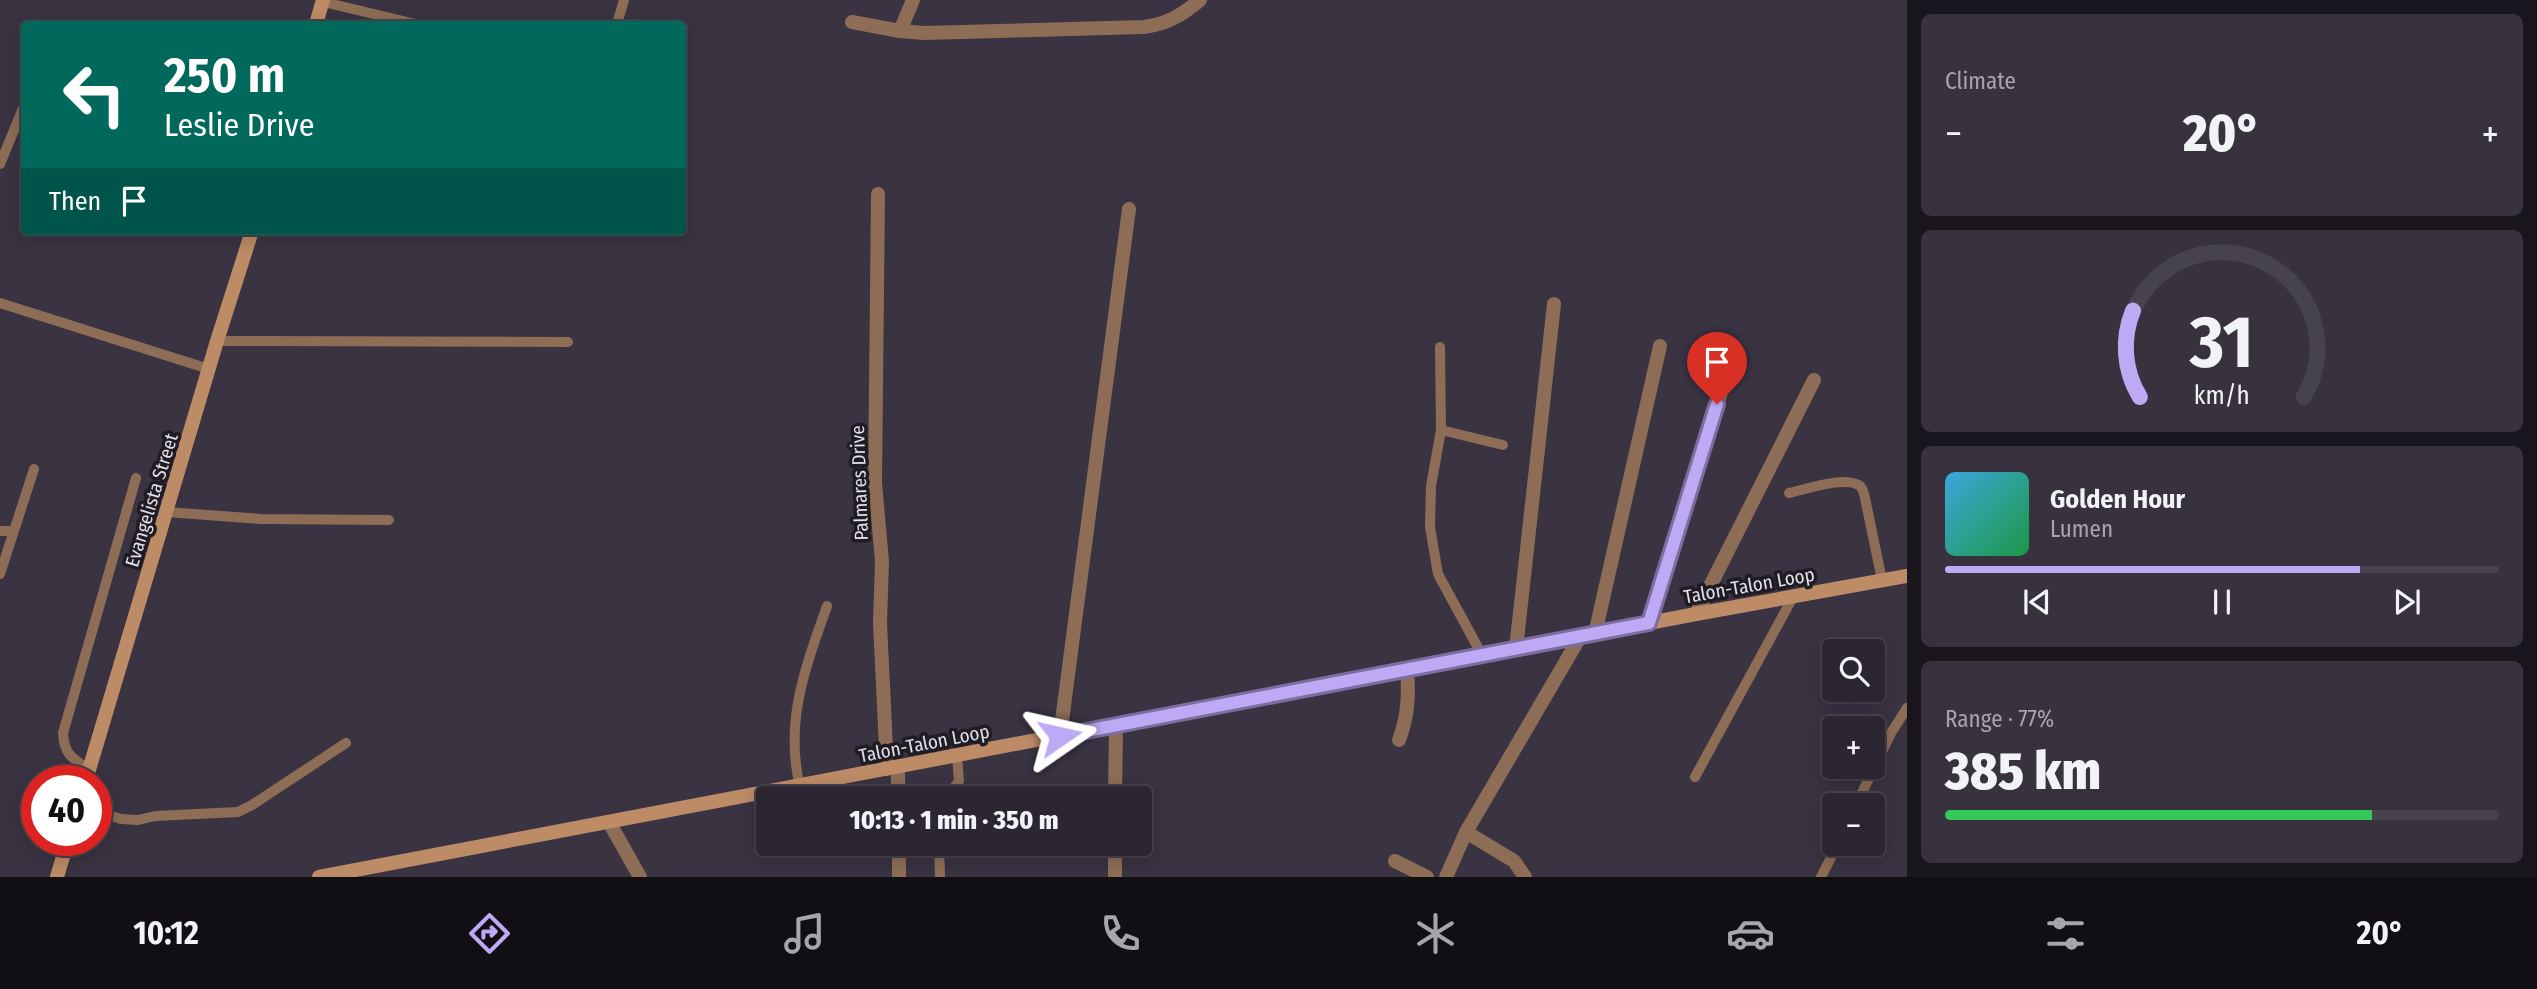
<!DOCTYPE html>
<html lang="en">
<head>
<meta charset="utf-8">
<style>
  body { margin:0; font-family:"Fira Sans Condensed",sans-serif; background:#37323e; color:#f1f3f6; height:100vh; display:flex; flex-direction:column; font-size:26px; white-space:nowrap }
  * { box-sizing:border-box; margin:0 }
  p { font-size:23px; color:#a6a5ac }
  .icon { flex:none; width:38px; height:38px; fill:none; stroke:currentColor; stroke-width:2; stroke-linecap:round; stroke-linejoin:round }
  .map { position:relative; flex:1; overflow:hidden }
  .sheet { display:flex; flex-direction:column; gap:14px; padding:14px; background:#18151c; width:630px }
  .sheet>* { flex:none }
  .top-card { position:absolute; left:21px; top:21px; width:665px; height:214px; border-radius:7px; box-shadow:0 4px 18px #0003,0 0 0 2px #47434d; background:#00695c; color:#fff; overflow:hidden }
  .buttons { position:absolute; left:1822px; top:639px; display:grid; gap:14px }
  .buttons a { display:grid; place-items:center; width:63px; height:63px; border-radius:7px; background:#2b2632; box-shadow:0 4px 18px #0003,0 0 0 2px #47434d; font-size:35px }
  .speed { position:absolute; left:21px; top:765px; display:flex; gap:14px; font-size:35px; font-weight:700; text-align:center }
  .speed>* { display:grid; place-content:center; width:91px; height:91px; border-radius:50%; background:#2b2632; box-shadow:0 4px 18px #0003,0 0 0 2px #47434d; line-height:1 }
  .speed .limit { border:10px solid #d22; background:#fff; color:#111 }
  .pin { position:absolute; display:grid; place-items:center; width:60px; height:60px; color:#fff; margin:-72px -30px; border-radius:50% 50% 50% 0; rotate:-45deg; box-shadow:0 0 7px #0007 }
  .pin .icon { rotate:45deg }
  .me { position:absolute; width:77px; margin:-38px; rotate:79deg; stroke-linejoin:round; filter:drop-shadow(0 0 5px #0008) }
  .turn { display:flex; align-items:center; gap:24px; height:147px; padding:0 28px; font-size:32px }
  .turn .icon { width:91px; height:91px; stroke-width:2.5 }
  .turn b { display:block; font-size:49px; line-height:60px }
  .then { display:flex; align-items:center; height:66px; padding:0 28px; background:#0003; gap:14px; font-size:26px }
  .big { font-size:52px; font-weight:800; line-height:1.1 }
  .sheet .widget { flex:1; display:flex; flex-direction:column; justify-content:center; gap:10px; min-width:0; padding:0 24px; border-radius:10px; background:#37323e }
  .sheet .dial { align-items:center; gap:0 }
  .dial svg { height:182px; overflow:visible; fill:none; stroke:#47434d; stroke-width:7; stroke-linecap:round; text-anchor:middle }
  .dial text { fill:#f1f3f6; stroke:none }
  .song { display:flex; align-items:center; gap:21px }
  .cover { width:84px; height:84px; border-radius:10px; background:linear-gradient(135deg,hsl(200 70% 55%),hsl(140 70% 35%)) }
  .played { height:7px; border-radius:4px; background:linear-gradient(90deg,#bea9f5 75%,#47434d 75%) }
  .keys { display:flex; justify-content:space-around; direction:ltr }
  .heat { display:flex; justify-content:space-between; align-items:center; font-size:38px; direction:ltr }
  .charge { height:10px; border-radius:5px; background:linear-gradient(90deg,#34c759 77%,#47434d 0) }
  .trip { position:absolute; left:756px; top:786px; width:396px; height:70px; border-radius:7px; background:#2b2632; box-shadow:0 4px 18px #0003,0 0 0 2px #47434d; font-weight:800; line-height:70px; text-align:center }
  .tabs { display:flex; height:112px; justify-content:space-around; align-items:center; background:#110f14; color:#a6a5ac }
  .tabs .icon { width:49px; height:49px }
  .tabs .active { color:#bea9f5 }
  .tabs b { font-size:32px; color:#f1f3f6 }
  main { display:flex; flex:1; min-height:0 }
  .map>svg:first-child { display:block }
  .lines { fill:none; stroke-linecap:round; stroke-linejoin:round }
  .lane { stroke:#8d6d56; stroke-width:10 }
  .street { stroke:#8d6d56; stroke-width:14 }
  .secondary { stroke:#bd8b66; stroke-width:14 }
  .route-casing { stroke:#7c6e9f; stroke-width:18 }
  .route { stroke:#bea9f5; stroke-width:12 }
  .labels { text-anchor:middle; stroke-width:7; stroke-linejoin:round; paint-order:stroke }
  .street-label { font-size:19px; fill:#e4e0ea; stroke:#1f1c23 }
</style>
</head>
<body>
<main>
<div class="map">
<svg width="1907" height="877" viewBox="0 0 1907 877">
  <rect width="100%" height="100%" fill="#393342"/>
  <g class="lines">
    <!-- lane -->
    <g class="lane">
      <polyline points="323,2 416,24"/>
      <polyline points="617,24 624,0"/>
      <polyline points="0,164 24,106"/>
      <polyline points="0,303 209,369"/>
      <polyline points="217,341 568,342"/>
      <polyline points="1440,347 1441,430 1431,486 1430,527 1438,574 1482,655"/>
      <polyline points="1441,430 1503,445"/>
      <path d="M1789 493C1804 490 1849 474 1861 487 1862 488 1865 496 1865 498L1882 580"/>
      <polyline points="167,512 261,519 389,520"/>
      <polyline points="0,531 13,531"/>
      <polyline points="0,574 34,469"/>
      <path d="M90 770C73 759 64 755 63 733L136 478"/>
      <polyline points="1695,777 1793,597"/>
      <path d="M800 787C784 721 806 666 827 606"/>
      <polyline points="946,798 959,781 957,756"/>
      <polyline points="1856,805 1891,733 1907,708"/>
      <polyline points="96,811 121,819 138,820 155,816 238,812 252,805 346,743"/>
      <polyline points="939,844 940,877"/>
      <polyline points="1821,877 1838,844"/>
    </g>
    <!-- street -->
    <g class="street">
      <path d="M852 22 900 31 924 33 1144 27C1167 24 1182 15 1200 0"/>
      <polyline points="900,31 913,0"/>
      <polyline points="878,194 875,483 882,561 880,623 887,769"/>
      <polyline points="1696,614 1814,380"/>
      <polyline points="1649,623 1725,380"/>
      <polyline points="1595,634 1660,346"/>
      <polyline points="1516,649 1554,304"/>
      <polyline points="1060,736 1129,209"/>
      <path d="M1399 740C1408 716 1409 696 1407 670"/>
      <polyline points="898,767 898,798"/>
      <polyline points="1115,798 1116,725"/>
      <polyline points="609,822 640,877"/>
      <polyline points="1395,861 1427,877"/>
      <polyline points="899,877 899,844"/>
      <polyline points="1115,877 1115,844"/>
      <polyline points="1446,877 1466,832"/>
      <polyline points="1525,877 1514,861 1466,832 1580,637"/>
    </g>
    <!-- secondary -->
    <g class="secondary">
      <polyline points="316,24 323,0"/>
      <polyline points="86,780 217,341 252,231"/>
      <polyline points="57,877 68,840"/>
      <polyline points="319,877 1696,614 1907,576"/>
    </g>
  </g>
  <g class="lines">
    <!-- route casing -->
    <g class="route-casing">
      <polyline id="route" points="1060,736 1649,623 1717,404"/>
    </g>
    <!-- route -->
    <use href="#route" class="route"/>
  </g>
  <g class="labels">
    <!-- street labels -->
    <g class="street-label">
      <text transform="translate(859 483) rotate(-92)" y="7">Palmares Drive</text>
      <text transform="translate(151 500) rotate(-73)" y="7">Evangelista Street</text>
      <text transform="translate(1749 585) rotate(-10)" y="7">Talon-Talon Loop</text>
      <text transform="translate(924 743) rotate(-11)" y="7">Talon-Talon Loop</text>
    </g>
  </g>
</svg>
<div class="buttons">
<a><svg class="icon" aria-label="search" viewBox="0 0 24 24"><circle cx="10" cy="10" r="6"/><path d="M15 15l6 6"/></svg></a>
<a>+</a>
<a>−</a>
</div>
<div class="speed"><div class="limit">40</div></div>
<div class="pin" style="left:1717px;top:404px;background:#d93025"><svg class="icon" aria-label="arrive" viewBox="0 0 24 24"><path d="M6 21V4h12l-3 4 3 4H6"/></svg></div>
<svg class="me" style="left:1060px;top:736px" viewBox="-20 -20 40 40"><path d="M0-17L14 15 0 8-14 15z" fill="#bea9f5" stroke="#fff" stroke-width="4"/></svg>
<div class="trip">10:13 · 1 min · 350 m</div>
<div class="top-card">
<div class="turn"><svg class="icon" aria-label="left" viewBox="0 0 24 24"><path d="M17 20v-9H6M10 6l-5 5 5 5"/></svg><div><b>250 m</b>Leslie Drive</div></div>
<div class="then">Then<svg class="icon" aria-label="arrive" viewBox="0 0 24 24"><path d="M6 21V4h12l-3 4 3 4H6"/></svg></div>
</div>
</div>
<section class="sheet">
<div class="widget"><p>Climate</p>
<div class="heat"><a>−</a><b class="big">20°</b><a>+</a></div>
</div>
<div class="widget dial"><svg viewBox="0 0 100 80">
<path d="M14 69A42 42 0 1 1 86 69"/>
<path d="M14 69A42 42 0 0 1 11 31" stroke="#bea9f5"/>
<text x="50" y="56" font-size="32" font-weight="700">31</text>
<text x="50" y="72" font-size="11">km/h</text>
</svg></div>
<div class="widget">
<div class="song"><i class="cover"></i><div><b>Golden Hour</b><p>Lumen</p></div></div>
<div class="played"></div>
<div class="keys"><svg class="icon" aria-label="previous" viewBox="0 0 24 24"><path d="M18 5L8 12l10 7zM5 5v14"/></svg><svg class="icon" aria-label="pause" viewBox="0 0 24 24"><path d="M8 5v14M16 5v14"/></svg><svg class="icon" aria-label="next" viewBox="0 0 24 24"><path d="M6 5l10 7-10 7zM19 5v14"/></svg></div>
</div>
<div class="widget"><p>Range · 77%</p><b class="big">385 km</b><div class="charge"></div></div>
</section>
</main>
<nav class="tabs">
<b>10:12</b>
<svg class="icon active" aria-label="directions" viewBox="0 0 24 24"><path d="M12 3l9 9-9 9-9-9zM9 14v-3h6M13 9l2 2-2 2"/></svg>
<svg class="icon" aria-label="music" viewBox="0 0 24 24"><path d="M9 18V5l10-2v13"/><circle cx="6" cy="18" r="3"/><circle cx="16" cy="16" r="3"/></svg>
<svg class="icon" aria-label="phone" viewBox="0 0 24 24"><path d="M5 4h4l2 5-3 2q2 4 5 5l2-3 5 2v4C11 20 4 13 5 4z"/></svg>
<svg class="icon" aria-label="climate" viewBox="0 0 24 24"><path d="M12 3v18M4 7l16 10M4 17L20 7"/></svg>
<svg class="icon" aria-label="car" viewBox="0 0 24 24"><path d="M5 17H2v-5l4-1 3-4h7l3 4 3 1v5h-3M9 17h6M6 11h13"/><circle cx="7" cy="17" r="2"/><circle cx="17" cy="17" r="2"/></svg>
<svg class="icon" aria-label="filters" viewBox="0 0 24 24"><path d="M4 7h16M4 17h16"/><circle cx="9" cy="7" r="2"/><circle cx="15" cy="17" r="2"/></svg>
<b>20°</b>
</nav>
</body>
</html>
